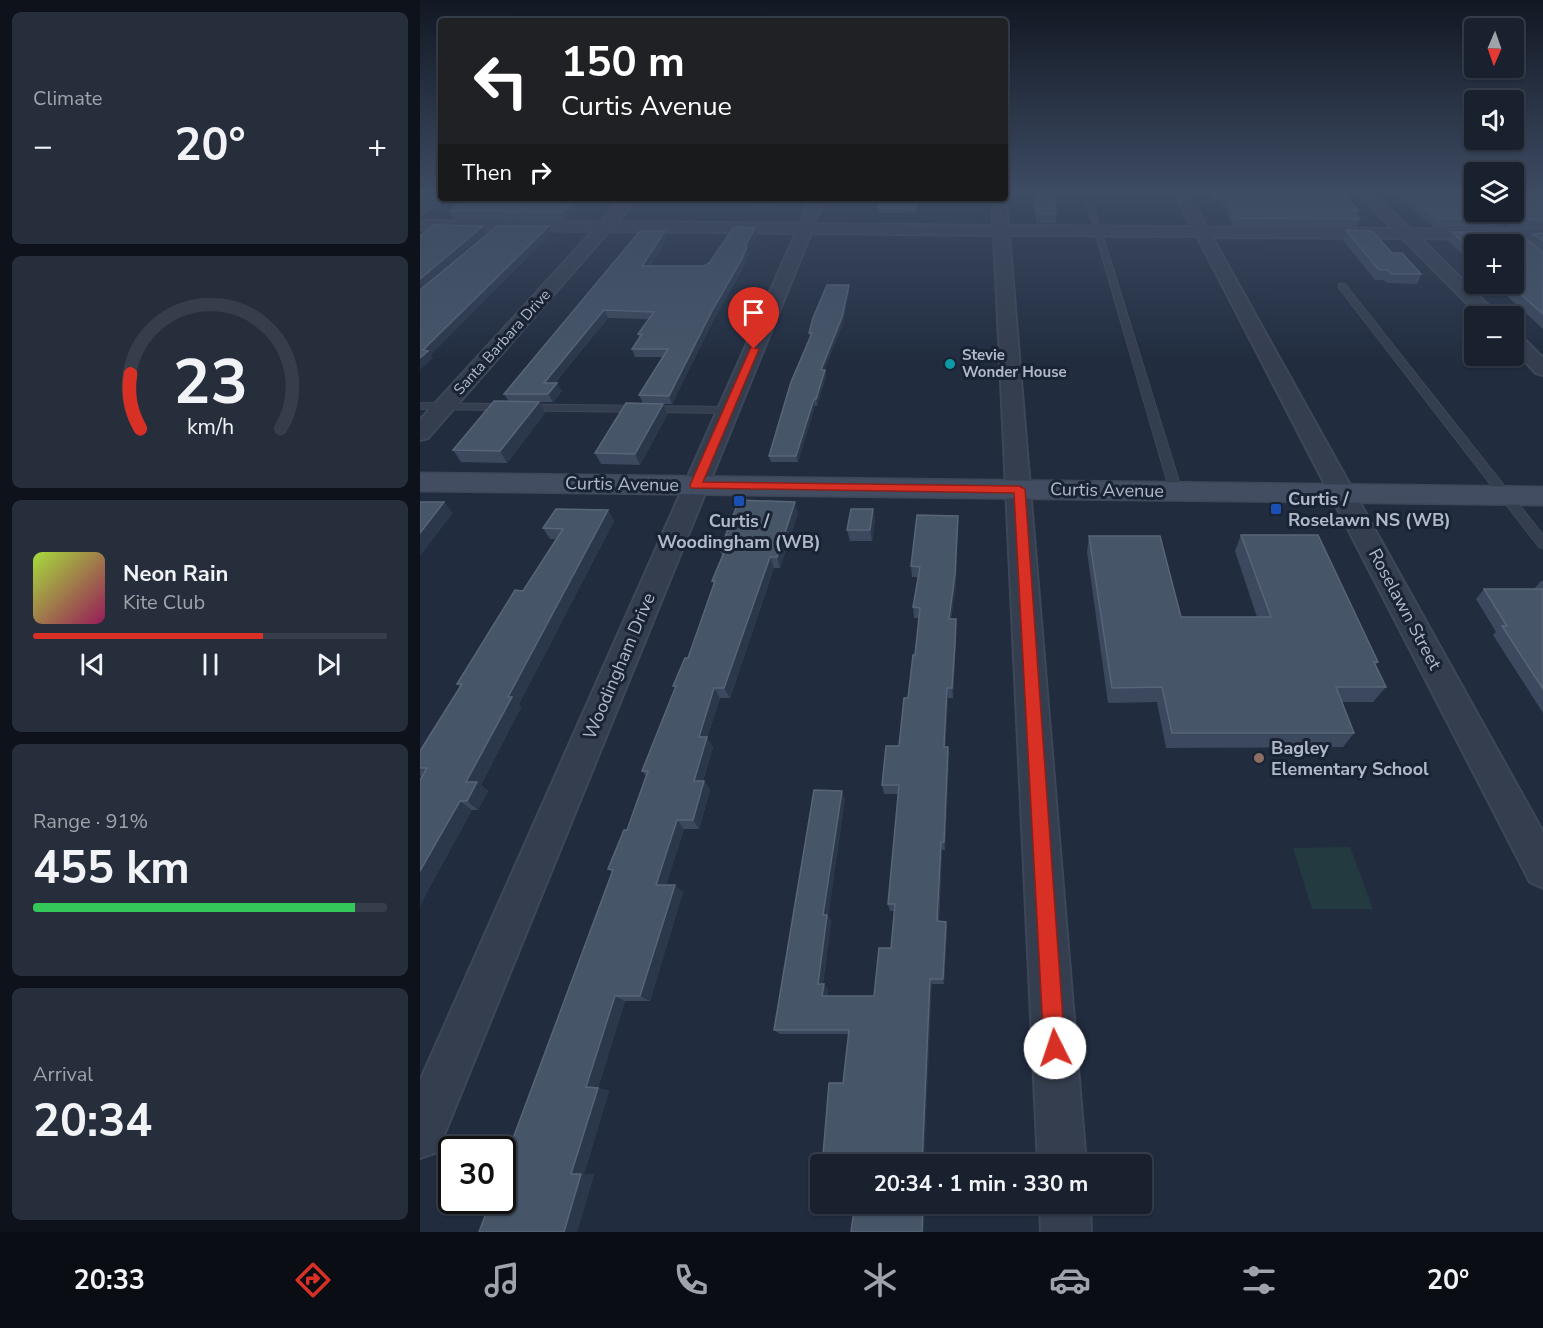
<!DOCTYPE html>
<html lang="en">
<head>
<meta charset="utf-8">
<style>
  body { margin:0; font-family:"Nunito Sans",sans-serif; background:#262e3b; color:#f1f3f6; height:100vh; display:flex; flex-direction:column; font-size:22px; white-space:nowrap }
  * { box-sizing:border-box; margin:0 }
  p { font-size:20px; color:#9fa3aa }
  .icon { flex:none; width:33px; height:33px; fill:none; stroke:currentColor; stroke-width:2; stroke-linecap:round; stroke-linejoin:round }
  .map { position:relative; flex:1; overflow:hidden }
  .drawer { display:flex; flex-direction:column; gap:12px; padding:12px; background:#0e121a; width:420px }
  .drawer>* { flex:none }
  .banner { position:absolute; left:18px; top:18px; width:570px; height:183px; border-radius:6px; box-shadow:0 2px 4px #0004,0 0 0 2px #373e4b; background:#202124; color:#fff; overflow:hidden }
  .needle { width:39px; rotate:182deg }
  .controls { position:absolute; left:1044px; top:18px; display:grid; gap:12px }
  .controls a { display:grid; place-items:center; width:60px; height:60px; border-radius:6px; background:#19212f; box-shadow:0 2px 4px #0004,0 0 0 2px #373e4b; font-size:30px }
  .speed { position:absolute; left:18px; top:1136px; display:flex; gap:12px; font-size:30px; font-weight:700; text-align:center }
  .speed>* { display:grid; place-content:center; width:78px; height:78px; border-radius:50%; background:#19212f; box-shadow:0 2px 4px #0004,0 0 0 2px #373e4b; line-height:1 }
  .speed .limit { border:3px solid #111; border-radius:9px; background:#fff; color:#111 }
  .pin { position:absolute; display:grid; place-items:center; width:51px; height:51px; color:#fff; margin:-62px -26px; border-radius:50% 50% 50% 0; rotate:-45deg; box-shadow:0 0 6px #0007 }
  .pin .icon { rotate:45deg }
  .me { position:absolute; width:66px; margin:-33px; rotate:356deg; stroke-linejoin:round; filter:drop-shadow(0 0 4px #0008) }
  .turn { display:flex; align-items:center; gap:21px; height:126px; padding:0 24px; font-size:27px }
  .turn .icon { width:78px; height:78px; stroke-width:2.5 }
  .turn b { display:block; font-size:42px; line-height:51px }
  .then { display:flex; align-items:center; height:57px; padding:0 24px; background:#0003; gap:12px; font-size:22px }
  .big { font-size:45px; font-weight:700; line-height:1.1 }
  .drawer .tile { flex:1; display:flex; flex-direction:column; justify-content:center; gap:9px; min-width:0; padding:0 21px; border-radius:9px; background:#262e3b }
  .drawer .dial { align-items:center; gap:0 }
  .dial svg { height:156px; overflow:visible; fill:none; stroke:#373e4b; stroke-width:7; stroke-linecap:round; text-anchor:middle }
  .dial text { fill:#f1f3f6; stroke:none }
  .song { display:flex; align-items:center; gap:18px }
  .cover { width:72px; height:72px; border-radius:9px; background:linear-gradient(135deg,hsl(80 70% 55%),hsl(330 70% 35%)) }
  .played { height:6px; border-radius:3px; background:linear-gradient(90deg,#d93025 65%,#373e4b 65%) }
  .keys { display:flex; justify-content:space-around; direction:ltr }
  .heat { display:flex; justify-content:space-between; align-items:center; font-size:33px; direction:ltr }
  .charge { height:9px; border-radius:4px; background:linear-gradient(90deg,#34c759 91%,#373e4b 0) }
  .trip { position:absolute; left:390px; top:1154px; width:342px; height:60px; border-radius:6px; background:#19212f; box-shadow:0 2px 4px #0004,0 0 0 2px #373e4b; font-weight:700; line-height:60px; text-align:center }
  .tab-bar { display:flex; height:96px; justify-content:space-around; align-items:center; background:#0a0d13; color:#9fa3aa }
  .tab-bar .icon { width:42px; height:42px }
  .tab-bar .on { color:#d93025 }
  .tab-bar b { font-size:27px; color:#f1f3f6 }
  main { display:flex; flex:1; min-height:0 }
  .map>svg:first-child { display:block }
  .green { fill:#233b40 }
  .lines { fill:none; stroke-linecap:round; stroke-linejoin:round }
  .lane-casing { stroke:#3e4758; stroke-width:2 }
  .street-casing { stroke:#3e4758; stroke-width:4 }
  .secondary-casing { stroke:#3e4758; stroke-width:3 }
  .lane { fill:#353e4f; fill-rule:evenodd }
  .street { fill:#353e4f; fill-rule:evenodd }
  .secondary { fill:#424d62; fill-rule:evenodd }
  .wall { fill:#3b485d }
  .shaded-wall { fill:#2b384c }
  .building { fill:#475569; stroke:#586478; stroke-width:1.5 }
  .route { fill:#d93025; stroke:#8d1f18; stroke-width:1.5 }
  .culture-dot { fill:#0f9aa8; stroke:#1a2334; stroke-width:2 }
  .transit-dot { fill:#1a4fb4; stroke:#1a2334; stroke-width:2 }
  .education-dot { fill:#8d6e63; stroke:#1a2334; stroke-width:2 }
  .labels { text-anchor:middle; stroke-width:6; stroke-linejoin:round; paint-order:stroke }
  .far-street-label { font-size:15px; fill:#b0b9ca; stroke:#1a2334 }
  .far-poi-label { font-size:15px; font-weight:bold; fill:#b0b9ca; stroke:#1a2334; text-anchor:start }
  .street-label { font-size:18px; fill:#b0b9ca; stroke:#1a2334 }
  .poi-label { font-size:18px; font-weight:bold; fill:#b0b9ca; stroke:#1a2334; text-anchor:start }
</style>
</head>
<body>
<main>
<section class="drawer">
<div class="tile"><p>Climate</p>
<div class="heat"><a>−</a><b class="big">20°</b><a>+</a></div>
</div>
<div class="tile dial"><svg viewBox="0 0 100 80">
<path d="M14 69A42 42 0 1 1 86 69"/>
<path d="M14 69A42 42 0 0 1 9 41" stroke="#d93025"/>
<text x="50" y="56" font-size="32" font-weight="700">23</text>
<text x="50" y="72" font-size="11">km/h</text>
</svg></div>
<div class="tile">
<div class="song"><i class="cover"></i><div><b>Neon Rain</b><p>Kite Club</p></div></div>
<div class="played"></div>
<div class="keys"><svg class="icon" aria-label="previous" viewBox="0 0 24 24"><path d="M18 5L8 12l10 7zM5 5v14"/></svg><svg class="icon" aria-label="pause" viewBox="0 0 24 24"><path d="M8 5v14M16 5v14"/></svg><svg class="icon" aria-label="next" viewBox="0 0 24 24"><path d="M6 5l10 7-10 7zM19 5v14"/></svg></div>
</div>
<div class="tile"><p>Range · 91%</p><b class="big">455 km</b><div class="charge"></div></div>
<div class="tile"><p>Arrival</p><b class="big">20:34</b></div>
</section>
<div class="map">
<svg width="1123" height="1232" viewBox="0 0 1123 1232">
  <rect width="100%" height="100%" fill="#212c3f"/>
  <!-- green -->
  <polygon class="green" points="930,847 953,909 892,909 873,848"/>
  <g class="lines">
    <!-- lane casing -->
    <g class="lane-casing">
      <g id="lane">
        <polygon points="663,191 669,191 762,491 760,494 752,494 750,491"/>
        <polygon points="1059,212 1066,212 1123,256 1123,262"/>
        <polygon points="919,284 925,284 1123,535 1123,548 1119,547 919,288"/>
        <polygon points="0,403 308,407 313,410 308,413 0,409"/>
      </g>
    </g>
    <!-- street casing -->
    <g class="street-casing">
      <g id="street">
        <polygon points="753,191 767,191 787,228 973,229 936,191 951,191 990,229 1123,230 1123,240 1000,238 1079,316 1060,316 982,238 792,237 1123,832 1123,888 1110,882 777,236 589,235 666,1164 618,1164 574,235 391,233 17,1152 0,1158 0,1081 376,233 189,231 8,438 0,440 0,420 173,231 0,229 0,221 181,222 203,198 218,198 197,222 380,224 391,198 405,198 394,224 573,226 572,198 585,197 588,226 772,227"/>
        <polygon points="21,192 21,198 26,199 0,215 0,204"/>
        <polygon points="1094,334 1101,336 1123,358 1123,375 1116,373 1094,350"/>
        <polygon points="620,1203 670,1203 671,1232 621,1232"/>
      </g>
    </g>
    <!-- secondary casing -->
    <g class="secondary-casing">
      <polygon id="secondary" points="0,473 1123,487 1123,505 0,491"/>
    </g>
    <!-- lane -->
    <use href="#lane" class="lane"/>
    <!-- street -->
    <use href="#street" class="street"/>
    <!-- secondary -->
    <use href="#secondary" class="secondary"/>
  </g>
  <!-- wall -->
  <g class="wall">
    <polygon points="614,191 634,191 636,214 636,223 616,223"/>
    <polygon points="787,191 921,191 938,210 936,214 940,219 937,227 813,226 805,209 797,200 793,200"/>
    <polygon points="973,191 1054,191 1054,212 1094,212 1123,195 1123,228 1090,228 1079,220 1075,227 1013,227"/>
    <polygon points="47,198 168,198 146,220 34,219 30,211"/>
    <polygon points="328,198 359,198 354,206 330,206"/>
    <polygon points="462,198 499,198 495,213 459,213 459,208"/>
    <polygon points="926,230 972,253 1001,274 997,284 967,283 963,280 955,280 923,240"/>
    <polygon points="245,231 247,238 230,266 284,266 337,235 328,250 329,253 324,267 295,317 252,404 243,404 247,415 220,465 181,464 175,453 223,403 219,395 243,357 215,357 212,349 219,338 218,334 229,319 188,318 135,383 142,391 133,402 119,402 125,413 87,463 41,462 33,450 89,402 84,394"/>
    <polygon points="1032,232 1109,241 1113,234 1123,233 1123,329 1074,284 1094,284 1054,244 1054,265 1028,241"/>
    <polygon points="429,290 423,323 404,370 405,370 406,376 397,406 395,406 378,462 351,462 349,456 390,338 389,333"/>
    <polygon points="453,509 455,520 452,541 430,541 427,530"/>
    <polygon points="188,510 194,521 99,704 101,707 61,785 68,791 58,810 52,810 8,890 0,906 0,780 2,777 0,776 0,751 40,687 37,684 103,591 136,539 130,539 123,528"/>
    <polygon points="378,513 360,568 354,568 310,698 300,698 287,738 293,747 283,781 284,781 290,790 279,829 264,829 246,885 263,892 230,1001 205,1001 178,1088 189,1091 164,1174 174,1174 157,1232 171,931 192,872 188,869 207,830 226,776 222,771 255,688 253,686 268,658 294,585 292,581 302,556 300,550"/>
    <polygon points="538,516 536,584 531,619 536,619 535,655 533,698 528,698 525,747 528,747 529,756 525,850 522,850 519,921 526,922 527,928 524,984 512,984 439,1156 408,1156 403,1155 423,1083 429,1034 360,1034 354,1030 425,799 408,916 411,921 403,984 408,989 407,996 454,996 471,948 474,911 470,911 468,904 479,794 464,794 462,785 479,746 488,698 495,655 499,618 494,618 493,607 498,577 492,577 491,566"/>
    <polygon points="821,535 958,662 955,666 966,687 953,702 922,702 934,733 923,747 746,748 737,702 688,703 667,552 669,536 761,617 837,617 815,551"/>
    <polygon points="1121,581 1123,581 1123,713 1073,635 1076,632 1056,599 1064,589 1114,589"/>
  </g>
  <!-- shaded-wall -->
  <g class="shaded-wall">
    <polygon points="157,198 168,198 146,220 143,212"/>
    <polygon points="352,198 359,198 354,206"/>
    <polygon points="497,198 499,198 495,213 495,209"/>
    <polygon points="63,226 66,232 0,289 0,279"/>
    <polygon points="129,226 132,233 11,355 13,358 0,370 0,358 3,350"/>
    <polygon points="335,228 337,235 328,250 329,253 324,267 295,317 252,404 249,396 325,246"/>
    <polygon points="245,231 247,238 225,273 222,266"/>
    <polygon points="429,285 429,290 423,323 402,376 401,370"/>
    <polygon points="184,310 188,318 128,391 124,383"/>
    <polygon points="405,370 406,376 397,406 396,399"/>
    <polygon points="137,383 142,391 133,402 128,394"/>
    <polygon points="394,399 395,406 378,462 376,456"/>
    <polygon points="119,402 125,413 87,463 80,451"/>
    <polygon points="243,404 247,415 220,465 215,454"/>
    <polygon points="24,502 33,513 0,556 0,533"/>
    <polygon points="375,502 378,513 360,568 357,557"/>
    <polygon points="453,509 455,520 452,541 450,530"/>
    <polygon points="188,510 194,521 99,704 101,707 61,785 68,791 58,810 47,801 46,782 88,697"/>
    <polygon points="538,516 536,584 529,629 529,619"/>
    <polygon points="350,557 354,568 310,698 304,688"/>
    <polygon points="536,619 535,655 533,698 532,688"/>
    <polygon points="294,688 300,698 287,738 293,747 280,790 274,781 279,737"/>
    <polygon points="527,688 528,698 525,756 524,747"/>
    <polygon points="528,747 529,756 525,850 524,842"/>
    <polygon points="284,781 290,790 279,829 273,820"/>
    <polygon points="422,791 425,799 408,916 411,921 402,989 398,984 403,915"/>
    <polygon points="40,801 52,810 8,890 0,906 0,871"/>
    <polygon points="257,820 264,829 244,892 236,885"/>
    <polygon points="521,842 522,850 518,928 517,921"/>
    <polygon points="255,885 263,892 230,1001 220,996"/>
    <polygon points="526,922 527,928 524,984 523,979"/>
    <polygon points="510,979 512,984 504,1164 502,1164"/>
    <polygon points="404,984 408,989 406,1001 402,996"/>
    <polygon points="195,996 205,1001 178,1088 189,1091 164,1174 174,1174 157,1232 144,1232 151,1174 166,1087"/>
    <polygon points="503,1203 505,1203 504,1232 502,1232"/>
  </g>
  <!-- building -->
  <g class="building">
    <polygon points="615,191 634,191 636,214 616,214"/>
    <polygon points="793,191 921,191 938,210 933,210 940,219 815,218 807,201 799,193 794,193"/>
    <polygon points="985,191 1046,191 1054,197 1054,212 1070,212 1079,219 1017,219"/>
    <polygon points="1094,191 1117,191 1123,195 1123,220 1094,219 1084,212 1094,212"/>
    <polygon points="47,198 157,198 143,212 30,211"/>
    <polygon points="462,198 497,198 495,209 459,208"/>
    <polygon points="14,225 63,226 0,279 0,236"/>
    <polygon points="77,226 129,226 3,350 8,351 0,358 0,290"/>
    <polygon points="314,227 335,228 325,246 327,246 322,259 293,309 249,396 219,395 248,349 212,349 222,334 218,334 234,312 184,310 124,383 137,383 128,394 84,394 220,231 245,231 222,266 284,266 290,262"/>
    <polygon points="926,230 952,231 972,253 982,253 1001,274 971,274 968,270 959,270"/>
    <polygon points="1032,232 1098,233 1123,252 1123,314 1089,284 1094,284 1094,244 1054,244 1054,252"/>
    <polygon points="1123,233 1123,241 1113,234"/>
    <polygon points="407,285 429,285 422,317 401,370 405,370 396,399 394,399 376,456 349,456 371,382 392,333 389,333 393,318"/>
    <polygon points="74,401 119,402 80,451 33,450"/>
    <polygon points="206,403 243,404 215,454 175,453"/>
    <polygon points="319,500 375,502 357,557 350,557 304,688 294,688 279,737 287,737 274,781 284,781 273,820 257,820 236,885 255,885 220,996 195,996 166,1087 178,1088 151,1174 161,1174 144,1232 59,1232 71,1200 82,1200 82,1168 193,870 188,869 204,830 207,830 228,771 222,771 256,686 253,686 265,658 268,658 295,581 292,581 305,550 300,550"/>
    <polygon points="0,502 24,502 0,533"/>
    <polygon points="136,509 188,510 88,697 92,697 46,782 57,782 47,801 40,801 0,871 0,780 7,768 0,768 0,751 42,684 37,684 95,590 103,591 143,529 123,528"/>
    <polygon points="431,509 453,509 450,530 427,530"/>
    <polygon points="497,515 538,516 535,574 529,619 536,619 535,645 532,688 527,688 524,747 528,747 524,842 521,842 517,921 526,922 523,979 510,979 502,1164 439,1164 440,1155 403,1155 409,1083 423,1083 429,1030 354,1030 394,790 422,791 403,915 407,915 398,984 404,984 402,996 454,996 459,948 471,948 475,904 468,904 479,785 462,785 466,746 479,746 484,698 488,698 493,655 495,655 500,608 493,607 500,567 491,566"/>
    <polygon points="821,535 898,535 958,662 954,662 966,687 916,687 934,733 752,733 742,687 692,688 669,536 740,536 761,617 851,617"/>
    <polygon points="1064,589 1123,589 1123,689 1082,626 1087,626"/>
    <polygon points="435,1203 503,1203 502,1232 431,1232"/>
  </g>
  <!-- sky -->
  <linearGradient id="sky" x2="0" y2="1"><stop stop-color="#121823"/><stop offset="0.53" stop-color="#3d4b63"/><stop offset="1" stop-color="#3d4b63" stop-opacity="0"/></linearGradient>
  <rect width="1123" height="363" fill="url(#sky)"/>
  <!-- route -->
  <polygon class="route" points="331,347 339,349 283,482 599,486 605,489 645,1048 642,1055 635,1058 627,1055 624,1048 594,493 271,488 270,485"/>
  <!-- markers -->
  <circle class="culture-dot" cx="530" cy="364" r="6"/>
  <g class="transit-dot">
    <rect x="313" y="495" width="12" height="12" rx="3"/>
    <rect x="850" y="503" width="12" height="12" rx="3"/>
  </g>
  <circle class="education-dot" cx="839" cy="758" r="6"/>
  <g class="labels">
    <!-- far-street labels -->
    <g class="far-street-label">
      <text transform="translate(82 342) rotate(-48)" y="5">Santa Barbara Drive</text>
    </g>
    <!-- far-poi labels -->
    <g class="far-poi-label">
      <text x="542" y="360">Stevie<tspan x="542" dy="17">Wonder House</tspan></text>
    </g>
    <!-- street labels -->
    <g class="street-label">
      <text transform="translate(202 484) rotate(1)" y="6">Curtis Avenue</text>
      <text transform="translate(687 490) rotate(1)" y="6">Curtis Avenue</text>
      <text transform="translate(985 609) rotate(62)" y="6">Roselawn Street</text>
      <text transform="translate(199 666) rotate(-67)" y="6">Woodingham Drive</text>
    </g>
    <!-- poi labels -->
    <g class="poi-label">
      <text x="868" y="505">Curtis /<tspan x="868" dy="21">Roselawn NS (WB)</tspan></text>
      <text x="319" y="527" text-anchor="middle">Curtis /<tspan x="319" dy="21">Woodingham (WB)</tspan></text>
      <text x="851" y="754">Bagley<tspan x="851" dy="21">Elementary School</tspan></text>
    </g>
  </g>
</svg>
<div class="controls">
<a><svg class="needle" viewBox="-14 -14 28 28"><path d="M0-13l5 13h-10z" fill="#e53935"/><path d="M0 13l5-13h-10z" fill="#9fa3aa"/></svg></a>
<a><svg class="icon" aria-label="sound" viewBox="0 0 24 24"><path d="M4 9h4l5-4v14l-5-4H4zM17 9q2 3 0 6"/></svg></a>
<a><svg class="icon" aria-label="layers" viewBox="0 0 24 24"><path d="M12 4l9 5-9 5-9-5zM3 14l9 5 9-5"/></svg></a>
<a>+</a>
<a>−</a>
</div>
<div class="speed"><div class="limit">30</div></div>
<div class="pin" style="left:334px;top:349px;background:#d93025"><svg class="icon" aria-label="arrive" viewBox="0 0 24 24"><path d="M6 21V4h12l-3 4 3 4H6"/></svg></div>
<svg class="me" style="left:635px;top:1048px" viewBox="-20 -20 40 40"><circle r="19" fill="#fff"/><path d="M0-13L10 11 0 6-10 11z" fill="#d93025"/></svg>
<div class="trip">20:34 · 1 min · 330 m</div>
<div class="banner">
<div class="turn"><svg class="icon" aria-label="left" viewBox="0 0 24 24"><path d="M17 20v-9H6M10 6l-5 5 5 5"/></svg><div><b>150 m</b>Curtis Avenue</div></div>
<div class="then">Then<svg class="icon" aria-label="right" viewBox="0 0 24 24"><path d="M7 20v-9h11M14 6l5 5-5 5"/></svg></div>
</div>
</div>
</main>
<nav class="tab-bar">
<b>20:33</b>
<svg class="icon on" aria-label="directions" viewBox="0 0 24 24"><path d="M12 3l9 9-9 9-9-9zM9 14v-3h6M13 9l2 2-2 2"/></svg>
<svg class="icon" aria-label="music" viewBox="0 0 24 24"><path d="M9 18V5l10-2v13"/><circle cx="6" cy="18" r="3"/><circle cx="16" cy="16" r="3"/></svg>
<svg class="icon" aria-label="phone" viewBox="0 0 24 24"><path d="M5 4h4l2 5-3 2q2 4 5 5l2-3 5 2v4C11 20 4 13 5 4z"/></svg>
<svg class="icon" aria-label="climate" viewBox="0 0 24 24"><path d="M12 3v18M4 7l16 10M4 17L20 7"/></svg>
<svg class="icon" aria-label="car" viewBox="0 0 24 24"><path d="M5 17H2v-5l4-1 3-4h7l3 4 3 1v5h-3M9 17h6M6 11h13"/><circle cx="7" cy="17" r="2"/><circle cx="17" cy="17" r="2"/></svg>
<svg class="icon" aria-label="filters" viewBox="0 0 24 24"><path d="M4 7h16M4 17h16"/><circle cx="9" cy="7" r="2"/><circle cx="15" cy="17" r="2"/></svg>
<b>20°</b>
</nav>
</body>
</html>
